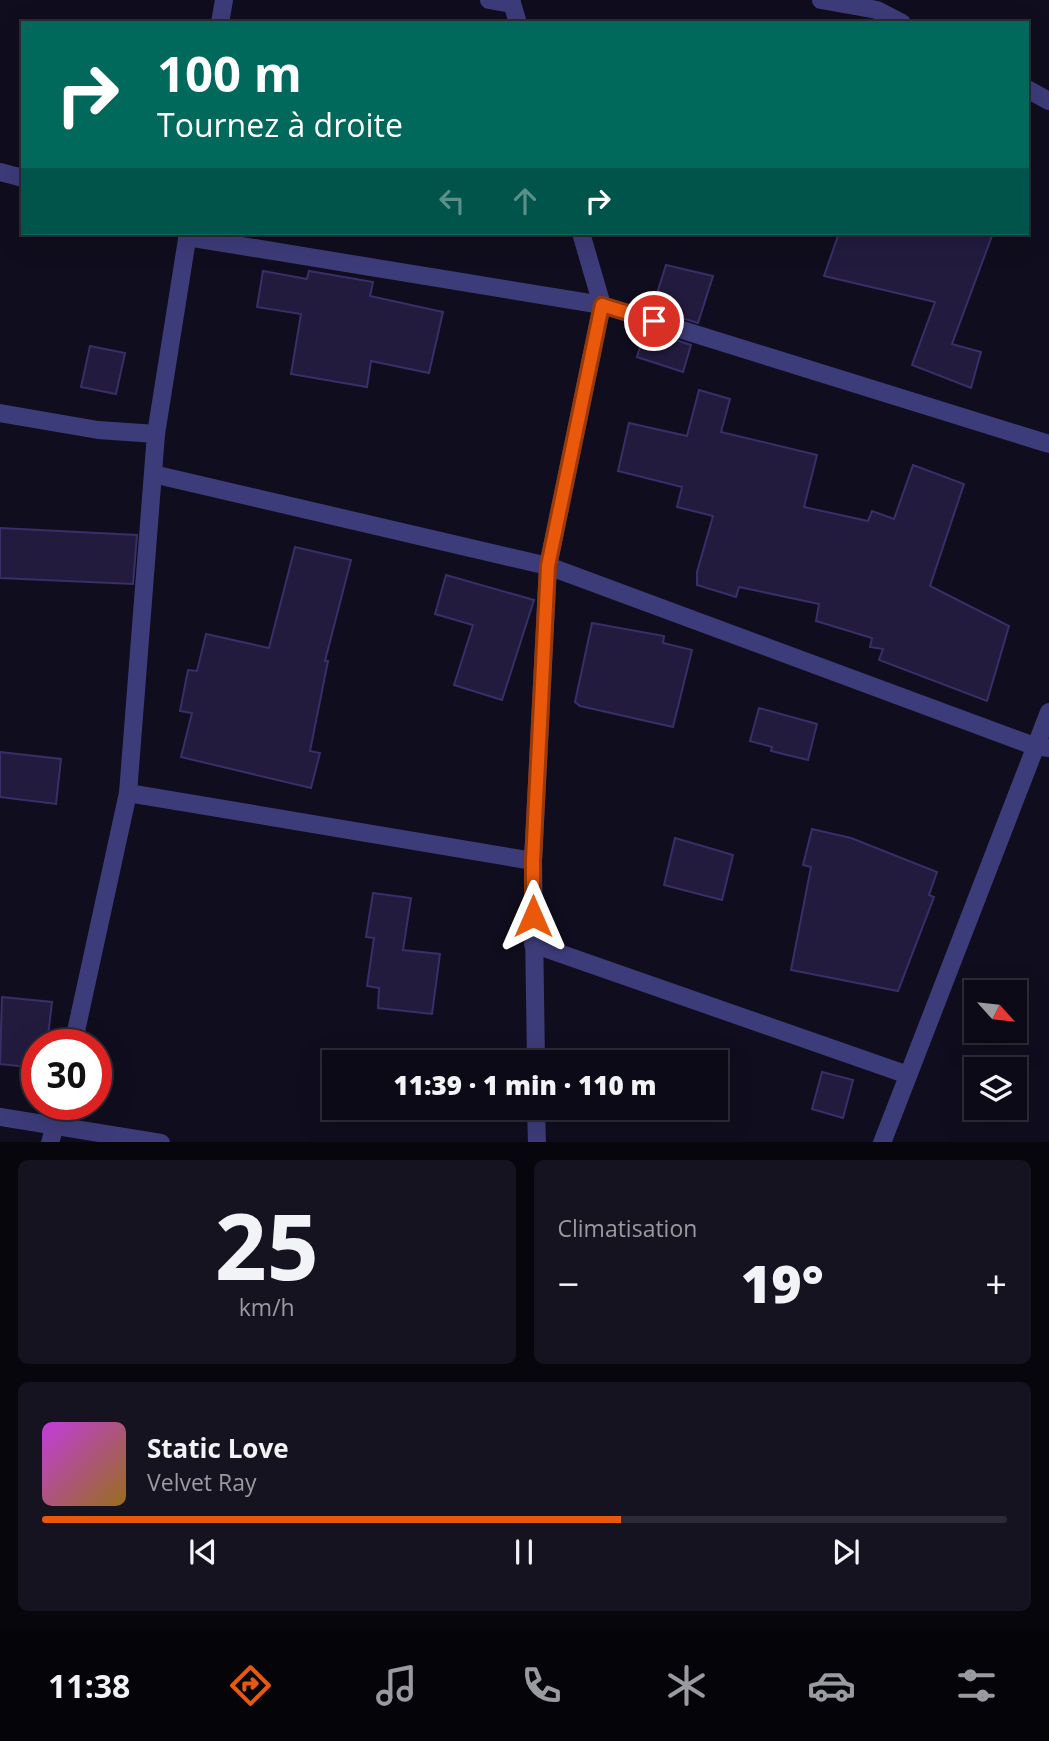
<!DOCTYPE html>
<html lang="fr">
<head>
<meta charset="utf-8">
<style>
  body { margin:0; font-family:"Open Sans",sans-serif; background:#15131f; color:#f1f3f6; height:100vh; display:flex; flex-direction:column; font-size:26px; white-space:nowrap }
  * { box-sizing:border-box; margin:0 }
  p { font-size:23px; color:#9a9aa1 }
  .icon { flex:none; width:38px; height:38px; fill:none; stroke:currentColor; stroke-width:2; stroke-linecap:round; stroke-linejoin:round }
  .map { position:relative; height:1142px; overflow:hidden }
  .sheet { display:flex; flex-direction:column; gap:18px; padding:18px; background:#07060c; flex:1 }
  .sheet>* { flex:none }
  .top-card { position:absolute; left:21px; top:21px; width:1008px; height:214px; border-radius:0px; box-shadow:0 7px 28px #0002,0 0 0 2px #2c2b35; background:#00695c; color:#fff; overflow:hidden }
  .needle { width:46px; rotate:117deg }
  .tools { position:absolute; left:964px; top:980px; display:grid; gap:14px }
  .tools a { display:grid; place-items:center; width:63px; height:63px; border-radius:0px; background:#0c0a16; box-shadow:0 7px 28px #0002,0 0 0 2px #2c2b35; font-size:35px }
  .speed { position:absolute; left:21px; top:1029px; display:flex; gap:14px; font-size:35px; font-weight:700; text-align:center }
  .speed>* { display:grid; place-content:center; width:91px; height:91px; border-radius:50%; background:#0c0a16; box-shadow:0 7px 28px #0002,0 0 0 2px #2c2b35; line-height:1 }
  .speed .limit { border:10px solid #d22; background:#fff; color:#111 }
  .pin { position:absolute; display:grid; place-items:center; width:60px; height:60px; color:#fff; margin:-30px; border:4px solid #fff; border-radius:50%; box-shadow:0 2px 7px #0007 }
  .me { position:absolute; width:77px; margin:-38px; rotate:0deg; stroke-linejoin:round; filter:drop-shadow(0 0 5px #0008) }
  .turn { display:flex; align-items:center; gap:24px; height:147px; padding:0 21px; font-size:32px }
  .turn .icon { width:91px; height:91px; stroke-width:2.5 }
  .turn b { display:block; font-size:49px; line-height:60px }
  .lanes { display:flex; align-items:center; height:66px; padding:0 21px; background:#0003; justify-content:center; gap:35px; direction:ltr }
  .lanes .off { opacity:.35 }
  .big { font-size:52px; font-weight:800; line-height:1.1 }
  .sheet .card { flex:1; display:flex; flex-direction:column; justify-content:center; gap:10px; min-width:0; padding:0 24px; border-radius:10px; background:#15131f }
  .sheet .dial { align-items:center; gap:0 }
  .dial b { font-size:91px; line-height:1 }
  .song { display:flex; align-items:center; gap:21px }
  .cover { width:84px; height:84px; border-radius:10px; background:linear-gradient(135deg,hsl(290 70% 55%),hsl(40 70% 35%)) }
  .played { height:7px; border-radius:4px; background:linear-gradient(90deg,#ea580c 60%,#2c2b35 60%) }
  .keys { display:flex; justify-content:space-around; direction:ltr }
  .heat { display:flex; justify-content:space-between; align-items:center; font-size:38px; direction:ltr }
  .sheet .tiles { flex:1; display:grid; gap:18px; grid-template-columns:1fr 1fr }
  .card:last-child { grid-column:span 2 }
  .trip { position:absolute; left:322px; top:1050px; width:406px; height:70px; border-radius:0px; background:#0c0a16; box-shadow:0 7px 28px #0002,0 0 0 2px #2c2b35; font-weight:800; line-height:70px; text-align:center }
  .tab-bar { display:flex; height:112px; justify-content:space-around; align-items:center; background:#050409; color:#9a9aa1 }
  .tab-bar .icon { width:49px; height:49px }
  .tab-bar .selected { color:#ea580c }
  .tab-bar b { font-size:32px; color:#f1f3f6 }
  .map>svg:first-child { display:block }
  .building { fill:#221b3e; stroke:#392f68; stroke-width:2 }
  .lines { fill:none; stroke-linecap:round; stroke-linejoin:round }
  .minor { stroke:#3d3c7a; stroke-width:18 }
  .route-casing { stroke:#983908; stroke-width:18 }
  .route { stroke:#ea580c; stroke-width:12 }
</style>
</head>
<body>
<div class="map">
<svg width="1049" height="1143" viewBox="0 0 1049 1143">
  <rect width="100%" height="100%" fill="#100e1e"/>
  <!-- building -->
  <g class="building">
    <polygon points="839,233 993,233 952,344 981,352 971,388 912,365 935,302 824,276"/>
    <polygon points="666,265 713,276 698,323 652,309"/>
    <polygon points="263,271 307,279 309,271 373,282 370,296 443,312 429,373 371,361 367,387 291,374 301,314 257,307"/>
    <polygon points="645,330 691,345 683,372 637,357"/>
    <polygon points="90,346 125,353 116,394 81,387"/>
    <polygon points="699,390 730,399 721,432 817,455 804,507 868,521 872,511 894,519 913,465 964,484 930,586 1009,626 987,701 879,660 883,649 870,647 872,638 816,621 819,604 739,587 736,597 697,585 697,572 713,516 677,507 682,487 618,471 629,423 687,436"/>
    <polygon points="0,528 137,535 133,584 0,578"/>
    <polygon points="295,547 351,560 325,661 328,661 310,751 320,753 311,788 181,757 192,713 180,711 188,670 197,671 206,634 269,648"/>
    <polygon points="446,575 534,600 502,700 454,685 473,625 435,614"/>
    <polygon points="592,623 664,636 663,643 692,650 673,727 580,706 575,702"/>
    <polygon points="759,708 817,724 808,760 771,751 772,747 750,741"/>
    <polygon points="0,752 61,759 56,804 0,797"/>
    <polygon points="812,829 851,838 937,872 929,895 934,897 898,991 791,970 811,867 803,865"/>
    <polygon points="675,838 733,855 722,900 664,885"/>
    <polygon points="373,893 411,898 403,950 440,954 432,1014 378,1008 379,988 367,986 374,938 366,937"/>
    <polygon points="2,997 52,1002 47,1045 37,1045 37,1068 0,1064"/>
    <polygon points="822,1072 853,1080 843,1118 812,1109"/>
  </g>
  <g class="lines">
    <!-- minor -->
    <g class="minor">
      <polyline points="489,0 512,4"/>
      <polyline points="511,0 518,23"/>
      <polyline points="821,0 877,10 902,23"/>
      <polyline points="220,23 224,0"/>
      <polyline points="1027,89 1049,101"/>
      <polyline points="0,172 23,178"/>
      <polyline points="187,237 602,305 1049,444"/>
      <polyline points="0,413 98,430 156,434 128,793 73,1045"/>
      <polyline points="156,434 188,233"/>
      <polyline points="153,474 548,566 1034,746 1049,748"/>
      <polyline points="128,793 533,861"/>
      <polyline points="533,944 908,1075"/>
      <polyline points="536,1062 533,861 548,566 602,305 581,233"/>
      <polyline points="536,1108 537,1143"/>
      <polyline points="0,1117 161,1143"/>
      <polyline points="50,1143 61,1104"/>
      <polyline points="882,1143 1049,712"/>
    </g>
  </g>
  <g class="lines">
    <!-- route casing -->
    <g class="route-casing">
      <polyline id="route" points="533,916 533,861 548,566 602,305 654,321"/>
    </g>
    <!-- route -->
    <use href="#route" class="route"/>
  </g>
</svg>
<div class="tools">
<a><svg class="needle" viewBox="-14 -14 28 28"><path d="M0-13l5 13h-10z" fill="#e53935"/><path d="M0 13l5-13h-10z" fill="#9a9aa1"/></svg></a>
<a><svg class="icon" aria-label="layers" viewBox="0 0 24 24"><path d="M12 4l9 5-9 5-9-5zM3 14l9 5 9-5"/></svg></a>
</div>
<div class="speed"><div class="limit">30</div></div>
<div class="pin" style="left:654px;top:321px;background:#d93025"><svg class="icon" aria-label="arrive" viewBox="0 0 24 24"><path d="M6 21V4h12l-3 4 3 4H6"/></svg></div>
<svg class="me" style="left:533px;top:916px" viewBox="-20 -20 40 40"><path d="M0-17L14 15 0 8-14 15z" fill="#ea580c" stroke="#fff" stroke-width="4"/></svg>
<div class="trip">11:39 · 1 min · 110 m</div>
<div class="top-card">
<div class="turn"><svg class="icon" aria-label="right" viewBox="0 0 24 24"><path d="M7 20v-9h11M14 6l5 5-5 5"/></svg><div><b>100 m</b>Tournez à droite</div></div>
<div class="lanes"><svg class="icon off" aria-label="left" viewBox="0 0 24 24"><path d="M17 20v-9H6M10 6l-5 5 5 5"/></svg><svg class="icon off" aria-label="ahead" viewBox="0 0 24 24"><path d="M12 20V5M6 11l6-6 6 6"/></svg><svg class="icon" aria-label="right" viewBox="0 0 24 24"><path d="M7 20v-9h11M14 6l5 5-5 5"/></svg></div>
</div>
</div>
<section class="sheet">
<div class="tiles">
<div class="card dial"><b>25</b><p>km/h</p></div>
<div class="card"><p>Climatisation</p>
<div class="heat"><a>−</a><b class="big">19°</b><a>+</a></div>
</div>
<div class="card">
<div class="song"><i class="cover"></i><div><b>Static Love</b><p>Velvet Ray</p></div></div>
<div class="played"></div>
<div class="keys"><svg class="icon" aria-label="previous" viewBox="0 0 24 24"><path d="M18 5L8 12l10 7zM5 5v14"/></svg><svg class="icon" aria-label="pause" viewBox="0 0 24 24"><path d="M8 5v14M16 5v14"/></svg><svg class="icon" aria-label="next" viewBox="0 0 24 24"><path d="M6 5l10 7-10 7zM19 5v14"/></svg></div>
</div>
</div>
</section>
<nav class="tab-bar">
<b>11:38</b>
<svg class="icon selected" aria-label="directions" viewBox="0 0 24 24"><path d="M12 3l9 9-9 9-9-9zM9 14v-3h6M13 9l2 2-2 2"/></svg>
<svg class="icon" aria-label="music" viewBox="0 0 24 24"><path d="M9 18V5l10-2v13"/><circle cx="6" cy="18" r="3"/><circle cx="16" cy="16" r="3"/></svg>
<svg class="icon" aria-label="phone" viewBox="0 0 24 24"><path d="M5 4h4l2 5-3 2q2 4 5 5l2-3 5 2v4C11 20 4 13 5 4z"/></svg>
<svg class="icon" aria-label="climate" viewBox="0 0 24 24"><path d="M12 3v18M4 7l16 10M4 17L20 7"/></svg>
<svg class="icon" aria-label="car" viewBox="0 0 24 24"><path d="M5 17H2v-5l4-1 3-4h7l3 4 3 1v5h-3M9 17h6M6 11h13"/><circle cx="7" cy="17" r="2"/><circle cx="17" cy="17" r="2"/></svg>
<svg class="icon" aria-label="filters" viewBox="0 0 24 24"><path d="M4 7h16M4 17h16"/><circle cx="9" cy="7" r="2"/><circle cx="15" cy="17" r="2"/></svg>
</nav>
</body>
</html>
